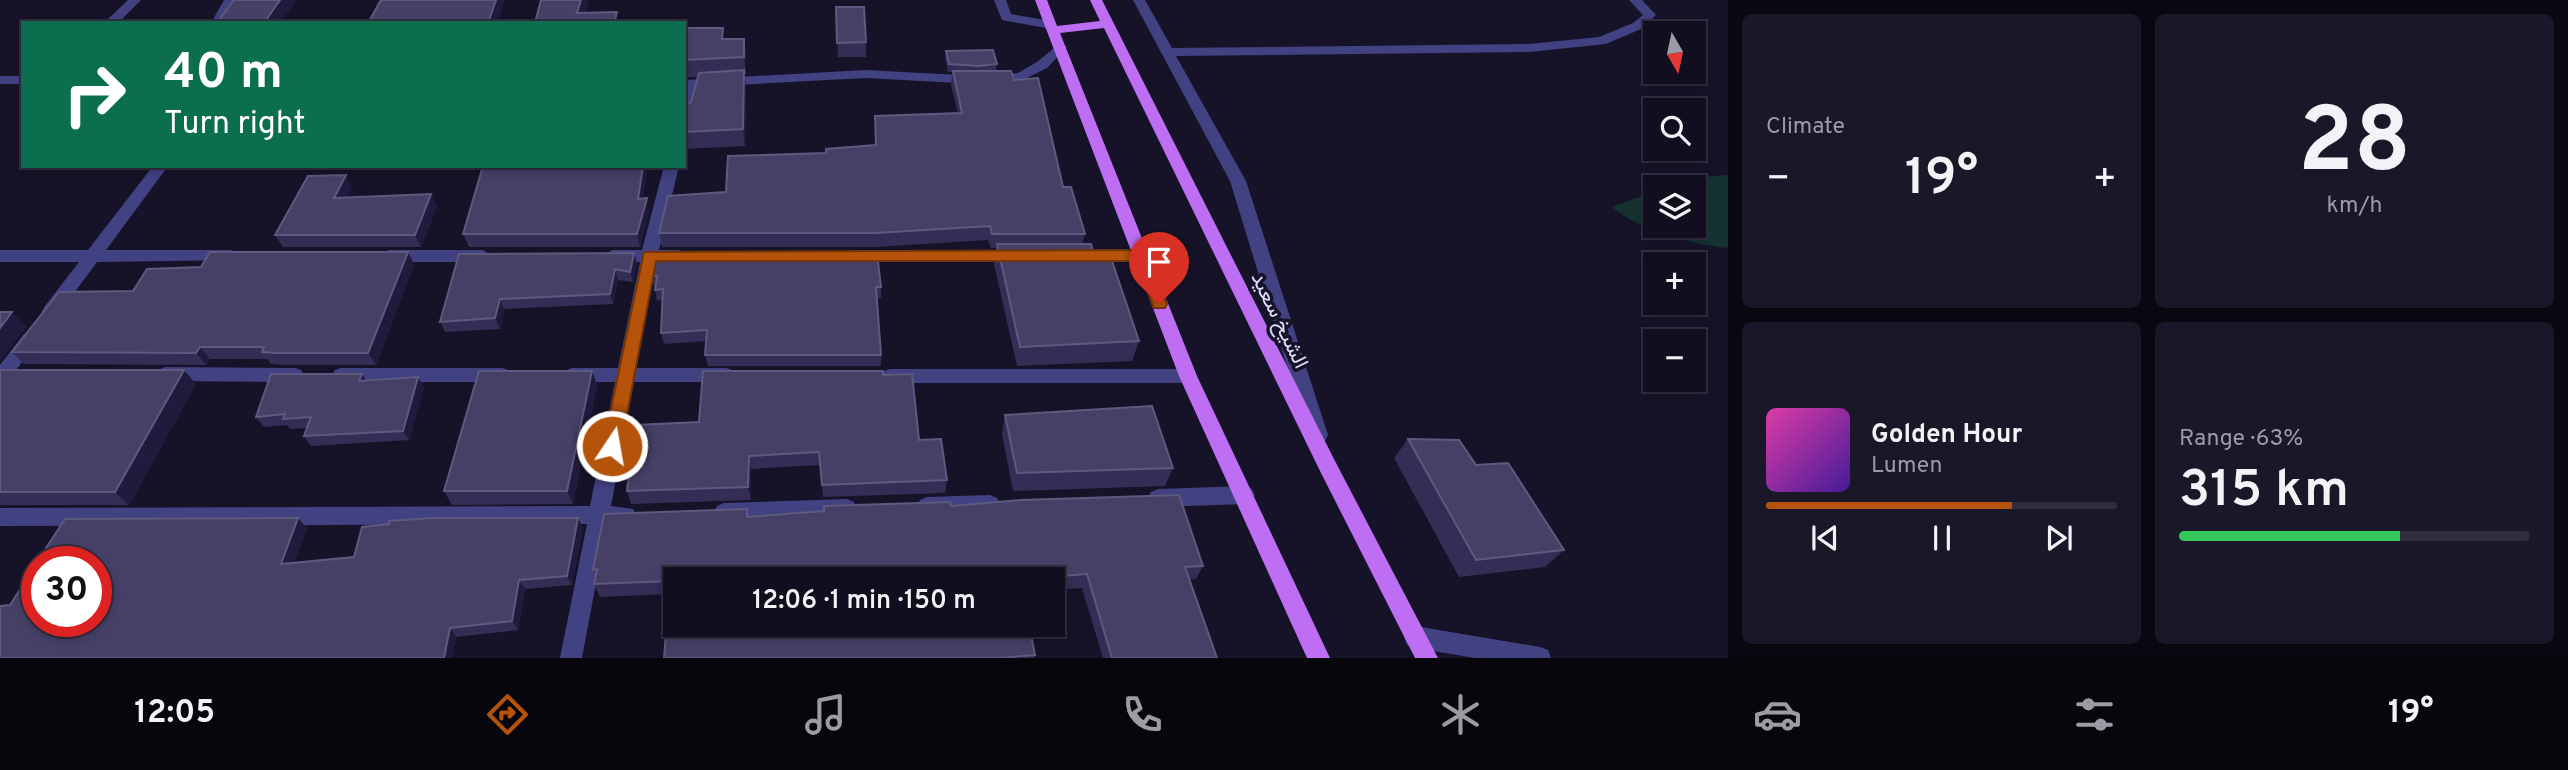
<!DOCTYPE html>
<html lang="en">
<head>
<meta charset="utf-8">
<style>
  body { margin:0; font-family:Overpass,Vazirmatn,sans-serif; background:#191728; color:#f1f3f6; height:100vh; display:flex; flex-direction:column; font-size:26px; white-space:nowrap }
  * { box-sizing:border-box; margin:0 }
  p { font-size:23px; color:#9c9ca4 }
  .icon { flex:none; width:38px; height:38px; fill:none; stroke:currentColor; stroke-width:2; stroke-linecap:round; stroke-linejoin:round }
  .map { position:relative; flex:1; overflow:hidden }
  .sheet { display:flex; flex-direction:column; gap:14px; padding:14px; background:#090811; width:840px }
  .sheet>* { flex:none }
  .top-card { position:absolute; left:21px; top:21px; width:665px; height:147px; border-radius:0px; box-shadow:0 4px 10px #0003,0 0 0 2px #302e3d; background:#0b6e4f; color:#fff; overflow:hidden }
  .needle { width:46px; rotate:171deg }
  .fabs { position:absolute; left:1643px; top:21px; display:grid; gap:14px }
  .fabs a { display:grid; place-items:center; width:63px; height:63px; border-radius:0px; background:#100e1f; box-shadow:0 4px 10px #0003,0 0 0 2px #302e3d; font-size:35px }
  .speed { position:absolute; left:21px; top:546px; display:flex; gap:14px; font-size:35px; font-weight:700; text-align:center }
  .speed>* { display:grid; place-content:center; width:91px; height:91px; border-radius:50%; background:#100e1f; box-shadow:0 4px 10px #0003,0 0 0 2px #302e3d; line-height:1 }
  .speed .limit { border:10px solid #d22; background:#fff; color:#111 }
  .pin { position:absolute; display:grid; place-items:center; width:60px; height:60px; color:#fff; margin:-72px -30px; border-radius:50% 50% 50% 0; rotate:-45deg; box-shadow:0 0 7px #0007 }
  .pin .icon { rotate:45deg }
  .me { position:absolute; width:77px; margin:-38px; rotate:12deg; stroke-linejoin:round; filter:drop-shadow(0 0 5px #0008) }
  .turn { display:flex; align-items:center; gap:24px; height:147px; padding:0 28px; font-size:32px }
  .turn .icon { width:91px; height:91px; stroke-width:2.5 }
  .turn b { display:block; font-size:49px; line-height:60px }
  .big { font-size:52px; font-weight:600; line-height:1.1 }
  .sheet .tile { flex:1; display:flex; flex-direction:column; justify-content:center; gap:10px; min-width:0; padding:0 24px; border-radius:10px; background:#191728 }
  .sheet .dial { align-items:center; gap:0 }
  .dial b { font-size:91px; line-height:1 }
  .song { display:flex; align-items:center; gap:21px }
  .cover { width:84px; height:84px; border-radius:10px; background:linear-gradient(135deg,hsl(320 70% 55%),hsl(260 70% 35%)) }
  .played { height:7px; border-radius:4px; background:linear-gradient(90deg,#b45309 70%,#302e3d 70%) }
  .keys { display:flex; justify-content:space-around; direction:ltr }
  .heat { display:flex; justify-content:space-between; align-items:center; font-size:38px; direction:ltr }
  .charge { height:10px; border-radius:5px; background:linear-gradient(90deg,#34c759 63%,#302e3d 0) }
  .sheet .tiles { flex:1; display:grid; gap:14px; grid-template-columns:repeat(2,1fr) }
  .trip { position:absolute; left:663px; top:567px; width:402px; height:70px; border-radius:0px; background:#100e1f; box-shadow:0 4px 10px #0003,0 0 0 2px #302e3d; font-weight:600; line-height:70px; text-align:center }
  .tabs { display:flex; height:112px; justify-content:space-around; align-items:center; background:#06060c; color:#9c9ca4 }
  .tabs .icon { width:49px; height:49px }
  .tabs .active { color:#b45309 }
  .tabs b { font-size:32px; color:#f1f3f6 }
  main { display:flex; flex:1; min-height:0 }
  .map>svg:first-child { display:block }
  .green { fill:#163230; fill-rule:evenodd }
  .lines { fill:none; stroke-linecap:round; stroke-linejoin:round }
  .minor { fill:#424283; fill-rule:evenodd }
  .major { fill:#bd6ef3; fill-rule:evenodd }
  .wall { fill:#342d55 }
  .shaded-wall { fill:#201b3c }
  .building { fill:#464067; stroke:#5e597e; stroke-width:2 }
  .route { fill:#b45309; stroke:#753606; stroke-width:2 }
  .labels { text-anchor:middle; stroke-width:7; stroke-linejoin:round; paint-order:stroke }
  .street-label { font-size:21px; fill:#e0ddfc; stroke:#161329 }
</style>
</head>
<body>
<main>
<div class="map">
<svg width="1728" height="658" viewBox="0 0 1728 658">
  <rect width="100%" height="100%" fill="#161329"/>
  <!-- green -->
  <path class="green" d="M1728 175V248C1691 244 1641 231 1612 207L1642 196 1643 176 1694 178ZM1656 187H1694V226H1656Z"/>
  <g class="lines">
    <!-- minor -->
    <g class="minor">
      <polygon points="128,0 141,0 118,23 104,23"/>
      <polygon points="224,0 236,0 223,23 211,23"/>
      <polygon points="994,0 1006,0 1011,14 1051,21 1057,25 1051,29 1002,20"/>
      <polygon points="1133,0 1145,0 1172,48 1529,44 1599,37 1633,23 1643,15 1629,0 1642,0 1656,15 1641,29 1606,44 1529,52 1176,56 1246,181 1328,435 1325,441 1318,443 1311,441 1308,435 1230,181"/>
      <polygon points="1060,43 1067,47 1047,68 1021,81 978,84 865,78 699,87 691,119 684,123 684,80 865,70 978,76 1018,73 1037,62"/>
      <rect x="0" y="76" width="23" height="8"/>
      <polygon points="153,166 168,166 106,250 231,250 239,256 237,260 97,262 57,316 45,316 42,311 45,306 79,262 0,262 0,250 88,250"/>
      <polygon points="664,166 679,166 659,250 679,250 687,256 679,262 656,262 636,368 726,368 732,370 735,375 732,380 726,382 634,382 611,506 633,509 636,515 633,521 607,524 582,658 560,658 587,524 0,526 0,508 590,506 615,382 572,382 566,380 563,375 566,370 572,368 618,368 640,262 612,262 604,256 612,250 642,250"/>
      <polygon points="1141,249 1149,255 1141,261 1071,262 1063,256 1071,250"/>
      <polygon points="388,250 483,250 491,256 483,262 388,262 380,256"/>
      <polygon points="854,250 1018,250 1026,256 1018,262 854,262 846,256"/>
      <polygon points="30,332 36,334 39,339 36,344 6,383 0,385 0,365 24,334"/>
      <polygon points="166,367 295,368 301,370 304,375 301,380 295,382 166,381 160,379 157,374 160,369"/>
      <polygon points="341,368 502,368 508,370 511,375 508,380 502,382 341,382 335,380 332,375 335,370"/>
      <polygon points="890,369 1188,369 1194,371 1197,376 1194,381 1188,383 890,383 884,381 881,376 884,371"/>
      <polygon points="1245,486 1252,489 1255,495 1252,501 1245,504 1158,507 1151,504 1148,498 1151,492 1158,489"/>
      <polygon points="990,495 997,498 1000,504 997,510 990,513 927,515 920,512 917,506 920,500 927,497"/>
      <polygon points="847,499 854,502 857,508 854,514 847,517 724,521 717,518 714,512 717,506 724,503"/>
      <polygon points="1415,626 1540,647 1548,650 1551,658 1475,658 1415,648 1407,645 1404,637 1407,629"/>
    </g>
    <!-- major -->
    <polygon class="major" points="1035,0 1047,0 1057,26 1100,21 1090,0 1102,0 1335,461 1438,658 1415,658 1321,473 1104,28 1060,33 1197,376 1330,658 1307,658 1179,376"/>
  </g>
  <!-- wall -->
  <g class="wall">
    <polygon points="836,7 866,42 866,57 838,57"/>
    <polygon points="684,28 725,39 744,39 746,55 746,74 744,74 746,87 745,146 684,149 684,106 691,102 697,77 684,77"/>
    <polygon points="946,51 997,64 996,71 1014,80 1085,234 1082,244 1095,259 1139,341 1132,361 1017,366 994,264 996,248 991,248 988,240 875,247 662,247 659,233 826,153 875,145 875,116 958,113 951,85 952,72 948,72 945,59"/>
    <polygon points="648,166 643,198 647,198 649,211 640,247 469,247 463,234"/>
    <polygon points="352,187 347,197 437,206 421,247 283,247 275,235"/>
    <polygon points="408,252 414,264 376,365 284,365 271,364 267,359 210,359 206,365 24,364 12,352 201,267"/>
    <polygon points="634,253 637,264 633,282 618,280 613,304 504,309 500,329 445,332 440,322 459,254"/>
    <polygon points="651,275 881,287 881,298 877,298 881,355 881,366 708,366 705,355 707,341 664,344 661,333 662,300 657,301 655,290 655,286 654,286"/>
    <polygon points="0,370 196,384 129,505 0,505"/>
    <polygon points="592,371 597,385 573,504 452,505 444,491"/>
    <polygon points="362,374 366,381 424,387 409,440 311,446 304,436 307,428 290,429 287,425 264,427 256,417"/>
    <polygon points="883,375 919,440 947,480 945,493 823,497 820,465 751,469 751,500 631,504 627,491 699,422"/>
    <polygon points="1005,415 1173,468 1165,486 1013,491 1002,434"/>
    <polygon points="1408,439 1564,550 1545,567 1459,577 1394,458"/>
    <polygon points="951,506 1203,566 1196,579 1189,580 1217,658 1103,658 1082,588 1054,590 1054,579 676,579 1035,655 1034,658 664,658 669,594 600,597 594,584 596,576 593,570 749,517"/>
    <polygon points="298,518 307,528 294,563 354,557 578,518 583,528 572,585 525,589 518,630 456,637 452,658 0,658 10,605"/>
  </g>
  <!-- shaded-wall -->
  <g class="shaded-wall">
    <polygon points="280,0 295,0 296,1 281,23 264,23"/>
    <polygon points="496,0 505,0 497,23 488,23"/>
    <polygon points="581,0 589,0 583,23 577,13"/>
    <polygon points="617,12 619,23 614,23"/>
    <polygon points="744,39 746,55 746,74 744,57"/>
    <polygon points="744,70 746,87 745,146 743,129"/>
    <polygon points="643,166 648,166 641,212 638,199"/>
    <polygon points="346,175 352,187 341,210 334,198"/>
    <polygon points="431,194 437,206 421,247 415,235"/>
    <polygon points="647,198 649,211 640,247 637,234"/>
    <polygon points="408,252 414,264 376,365 368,353"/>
    <polygon points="634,253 637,264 633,282 630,272"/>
    <polygon points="615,269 618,280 613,304 610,294"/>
    <polygon points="500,299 504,309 500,329 495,318"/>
    <polygon points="12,312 27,326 0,361 0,328"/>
    <polygon points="200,347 210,359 206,365 196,353"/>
    <polygon points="184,370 196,384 129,505 115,492"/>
    <polygon points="592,371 597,385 573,504 567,491"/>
    <polygon points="362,374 368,384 359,381"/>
    <polygon points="418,377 424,387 409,440 403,431"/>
    <polygon points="749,456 751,469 751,500 748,487"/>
    <polygon points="298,518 307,528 290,574 281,564"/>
    <polygon points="578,518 583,528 572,585 567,576"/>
    <polygon points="519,580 525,589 518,630 512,621"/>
    <polygon points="450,628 456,637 452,658 444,658"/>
  </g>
  <!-- building -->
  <g class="building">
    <polygon points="234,0 280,0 264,23 217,23"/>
    <polygon points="381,0 496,0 488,23 368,23"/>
    <polygon points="541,0 581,0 577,13 617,12 614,23 535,23"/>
    <polygon points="836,7 864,7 866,42 837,43"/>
    <polygon points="684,28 723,28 722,39 744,39 744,57 684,60"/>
    <polygon points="993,50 997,64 979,66 949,64 946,51"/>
    <polygon points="744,70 743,129 684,132 684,106 691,102 699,73"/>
    <polygon points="953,71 1011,71 1014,80 1038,78 1063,187 1071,187 1085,234 992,234 990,226 875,233 659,233 668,196 726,192 728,156 826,153 826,149 876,145 875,116 962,113"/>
    <polygon points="483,166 643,166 638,199 647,198 637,234 463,234"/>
    <polygon points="346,175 334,198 431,194 415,235 275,235 308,176"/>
    <polygon points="997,244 1091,244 1095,259 1111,258 1139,341 1020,347"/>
    <polygon points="210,252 408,252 368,353 276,353 262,352 264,347 200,347 196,353 12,352 59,292 133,291 147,269 201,267"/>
    <polygon points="634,253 630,272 615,269 610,294 500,299 495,318 440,322 459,254"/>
    <polygon points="656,253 877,253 881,287 876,287 881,355 705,355 707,330 661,333 663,289 655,290 657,276 651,275"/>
    <polygon points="0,312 12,312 0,328"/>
    <polygon points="0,370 184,370 115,492 0,492"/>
    <polygon points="479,371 592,371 567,491 444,491"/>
    <polygon points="703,371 883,371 883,375 912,374 919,440 941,439 947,480 822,485 819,452 749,456 748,487 627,491 635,425 699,422"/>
    <polygon points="271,374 362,374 359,381 418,377 403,431 304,436 311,417 283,419 285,414 256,417"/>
    <polygon points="1152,406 1173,468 1017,473 1005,415"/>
    <polygon points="1408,439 1459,440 1476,465 1508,463 1564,550 1476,560"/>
    <polygon points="1179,495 1203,566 1185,567 1217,658 1112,658 1087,574 1023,579 676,579 676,625 1029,625 1035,655 998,658 664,658 670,581 594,584 597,569 593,570 604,514 747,509 747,517 824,511 824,506 950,502 951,506 1021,500"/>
    <polygon points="298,518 281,564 354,557 362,527 389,524 389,521 432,518 578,518 567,576 519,580 512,621 450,628 444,658 0,658 0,606 10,605 37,563 37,621 96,621 96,562 37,562 65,519"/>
  </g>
  <!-- route -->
  <polygon class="route" points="1141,250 1148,255 1167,304 1165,308 1154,308 1135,261 656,261 621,446 618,451 612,453 606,451 603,446 644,252"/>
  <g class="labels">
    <!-- street labels -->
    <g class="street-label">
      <text transform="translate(1280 320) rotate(64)" y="7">الشيخ سعيد</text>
    </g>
  </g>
</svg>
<div class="fabs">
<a><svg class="needle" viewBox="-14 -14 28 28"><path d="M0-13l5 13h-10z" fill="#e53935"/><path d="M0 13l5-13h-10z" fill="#9c9ca4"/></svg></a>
<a><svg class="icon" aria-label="search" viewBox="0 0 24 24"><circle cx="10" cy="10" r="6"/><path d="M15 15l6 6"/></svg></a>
<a><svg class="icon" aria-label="layers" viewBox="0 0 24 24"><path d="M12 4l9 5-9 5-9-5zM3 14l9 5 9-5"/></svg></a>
<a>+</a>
<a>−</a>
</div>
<div class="speed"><div class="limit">30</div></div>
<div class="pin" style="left:1159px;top:304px;background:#d93025"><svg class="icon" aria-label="arrive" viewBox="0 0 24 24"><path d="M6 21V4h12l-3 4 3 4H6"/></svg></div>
<svg class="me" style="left:612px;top:446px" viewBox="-20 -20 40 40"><circle r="17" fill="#b45309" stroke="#fff" stroke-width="3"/><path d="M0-11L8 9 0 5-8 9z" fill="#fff"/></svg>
<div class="trip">12:06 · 1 min · 150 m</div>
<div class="top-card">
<div class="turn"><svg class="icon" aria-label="right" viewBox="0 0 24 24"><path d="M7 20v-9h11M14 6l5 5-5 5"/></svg><div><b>40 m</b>Turn right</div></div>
</div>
</div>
<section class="sheet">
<div class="tiles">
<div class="tile"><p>Climate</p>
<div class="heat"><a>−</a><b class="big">19°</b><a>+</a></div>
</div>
<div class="tile dial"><b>28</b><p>km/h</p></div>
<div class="tile">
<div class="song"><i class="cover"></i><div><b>Golden Hour</b><p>Lumen</p></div></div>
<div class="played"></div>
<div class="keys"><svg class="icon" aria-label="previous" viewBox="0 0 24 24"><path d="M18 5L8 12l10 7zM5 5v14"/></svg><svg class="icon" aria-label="pause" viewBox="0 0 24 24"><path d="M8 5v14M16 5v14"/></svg><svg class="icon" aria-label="next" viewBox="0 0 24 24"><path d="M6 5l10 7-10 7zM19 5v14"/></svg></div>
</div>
<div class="tile"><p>Range · 63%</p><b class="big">315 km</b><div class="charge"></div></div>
</div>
</section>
</main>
<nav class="tabs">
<b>12:05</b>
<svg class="icon active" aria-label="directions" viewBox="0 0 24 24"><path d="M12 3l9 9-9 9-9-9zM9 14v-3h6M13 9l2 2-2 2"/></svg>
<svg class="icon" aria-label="music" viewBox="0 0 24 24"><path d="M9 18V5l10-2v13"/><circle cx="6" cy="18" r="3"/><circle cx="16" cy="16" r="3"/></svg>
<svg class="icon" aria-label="phone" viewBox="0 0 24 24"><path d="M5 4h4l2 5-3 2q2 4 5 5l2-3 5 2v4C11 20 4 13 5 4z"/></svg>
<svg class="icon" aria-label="climate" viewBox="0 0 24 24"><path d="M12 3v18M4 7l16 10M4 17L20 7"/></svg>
<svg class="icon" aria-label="car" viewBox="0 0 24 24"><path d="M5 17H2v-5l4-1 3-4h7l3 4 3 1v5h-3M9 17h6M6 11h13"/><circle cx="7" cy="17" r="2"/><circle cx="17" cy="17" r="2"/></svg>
<svg class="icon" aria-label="filters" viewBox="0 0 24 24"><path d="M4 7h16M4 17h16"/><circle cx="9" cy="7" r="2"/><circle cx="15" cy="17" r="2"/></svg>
<b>19°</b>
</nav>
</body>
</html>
